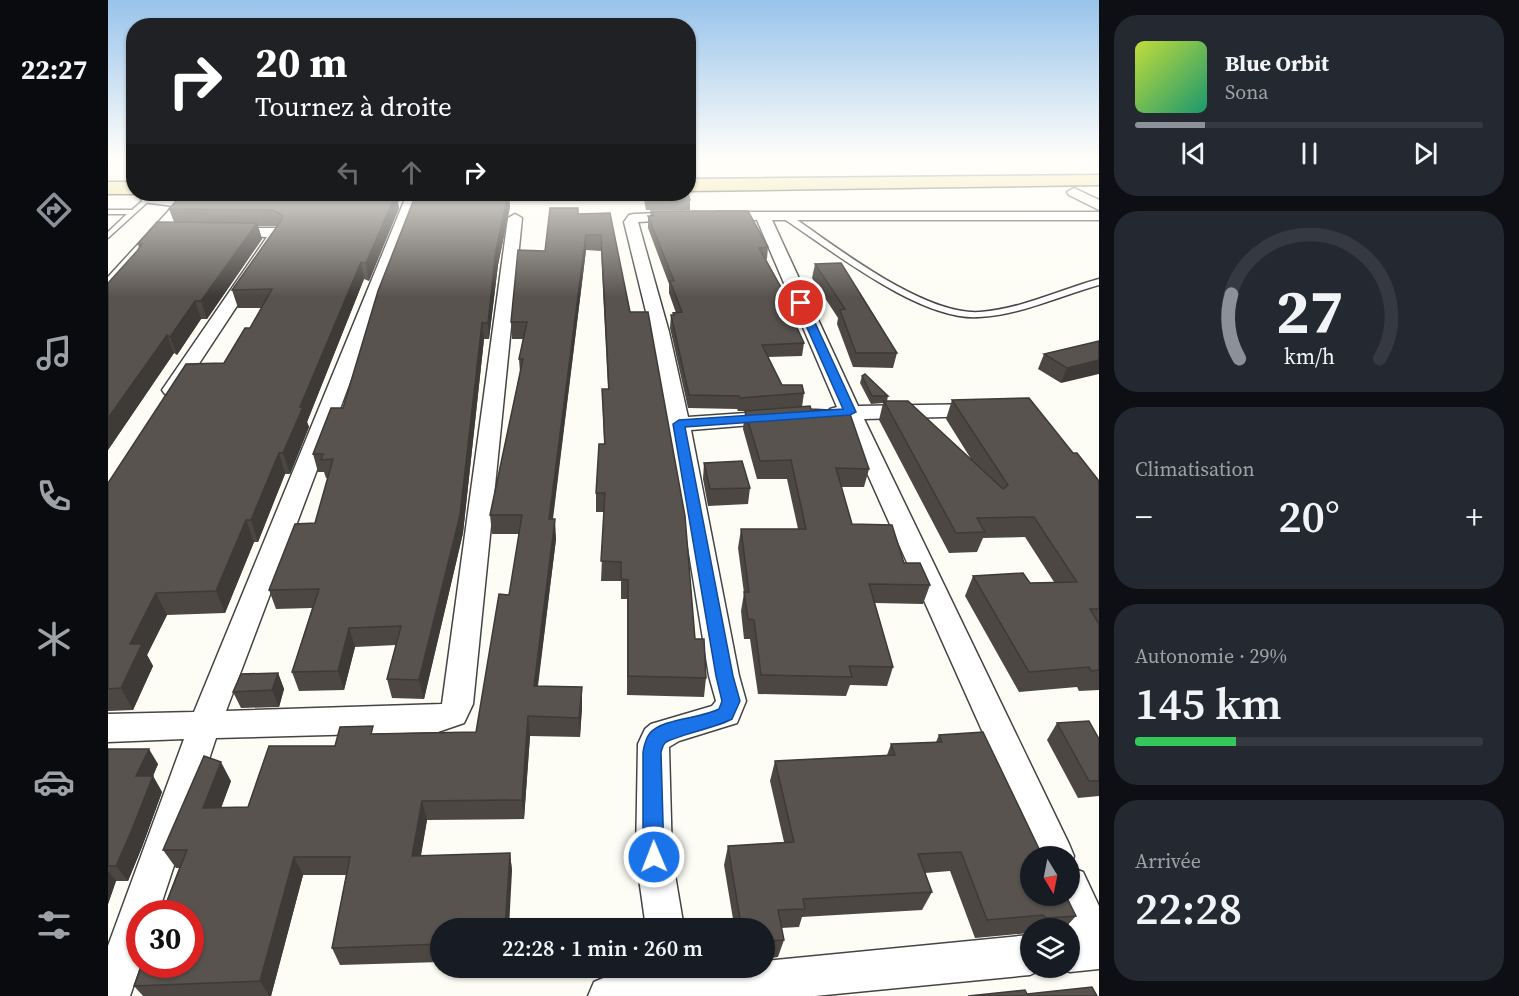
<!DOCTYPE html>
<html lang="fr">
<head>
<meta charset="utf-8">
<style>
  body { margin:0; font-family:"Source Serif 4",serif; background:#242831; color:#f1f3f6; height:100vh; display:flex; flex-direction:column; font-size:22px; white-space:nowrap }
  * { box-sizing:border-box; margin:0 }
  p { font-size:20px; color:#9ea1a6 }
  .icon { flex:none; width:33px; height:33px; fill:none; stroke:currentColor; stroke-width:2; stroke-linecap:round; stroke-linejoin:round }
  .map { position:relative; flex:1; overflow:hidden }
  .drawer { display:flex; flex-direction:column; gap:15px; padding:15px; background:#0d0f14; width:420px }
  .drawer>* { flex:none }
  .top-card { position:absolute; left:18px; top:18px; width:570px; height:183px; border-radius:24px; box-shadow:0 2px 4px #0004; background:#202124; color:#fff; overflow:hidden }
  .needle { width:39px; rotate:170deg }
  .buttons { position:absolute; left:912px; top:846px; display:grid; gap:12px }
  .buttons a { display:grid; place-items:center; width:60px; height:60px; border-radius:50%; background:#171b24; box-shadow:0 2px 4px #0004; font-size:30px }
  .speed { position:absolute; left:18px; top:900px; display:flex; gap:12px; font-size:30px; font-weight:700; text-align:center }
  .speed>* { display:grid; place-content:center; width:78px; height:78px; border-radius:50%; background:#171b24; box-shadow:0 2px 4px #0004; line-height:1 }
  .speed .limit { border:9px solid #d22; background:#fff; color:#111 }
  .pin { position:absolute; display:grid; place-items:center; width:51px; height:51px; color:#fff; margin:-26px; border:3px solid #fff; border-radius:50%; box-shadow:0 2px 6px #0007 }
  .me { position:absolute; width:66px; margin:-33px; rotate:359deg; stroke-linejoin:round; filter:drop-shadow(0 0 4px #0008) }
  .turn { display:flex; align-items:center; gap:21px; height:126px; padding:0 30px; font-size:27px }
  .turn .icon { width:78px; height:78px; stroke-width:2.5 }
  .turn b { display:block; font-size:42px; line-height:51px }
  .lanes { display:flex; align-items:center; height:57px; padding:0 30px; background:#0003; justify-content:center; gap:30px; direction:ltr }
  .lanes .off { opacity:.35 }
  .big { font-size:45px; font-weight:600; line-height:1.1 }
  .drawer .widget { flex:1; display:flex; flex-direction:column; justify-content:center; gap:9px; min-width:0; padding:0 21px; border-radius:24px; background:#242831 }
  .drawer .dial { align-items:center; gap:0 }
  .dial svg { height:156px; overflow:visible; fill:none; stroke:#363941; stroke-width:7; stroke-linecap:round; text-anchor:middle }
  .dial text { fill:#f1f3f6; stroke:none }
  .song { display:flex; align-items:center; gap:18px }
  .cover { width:72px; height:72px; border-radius:9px; background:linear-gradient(135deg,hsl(70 70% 55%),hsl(160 70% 35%)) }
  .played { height:6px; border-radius:3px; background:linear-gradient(90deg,#8c9099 20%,#363941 20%) }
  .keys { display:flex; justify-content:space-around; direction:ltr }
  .heat { display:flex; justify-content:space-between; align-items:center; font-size:33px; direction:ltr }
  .charge { height:9px; border-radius:4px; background:linear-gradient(90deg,#34c759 29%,#363941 0) }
  .trip { position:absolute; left:322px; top:918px; width:345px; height:60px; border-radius:30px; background:#171b24; box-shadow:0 2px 4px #0004; font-weight:600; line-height:60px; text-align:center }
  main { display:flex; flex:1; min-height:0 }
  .tab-bar { display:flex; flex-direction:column; width:108px; justify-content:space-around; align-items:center; background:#090b0e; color:#9ea1a6 }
  .tab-bar .icon { width:42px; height:42px }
  .tab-bar .on { color:#8c9099 }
  .tab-bar b { font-size:27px; color:#f1f3f6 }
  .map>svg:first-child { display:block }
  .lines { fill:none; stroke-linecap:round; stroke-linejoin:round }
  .lane-casing { stroke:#444; stroke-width:3 }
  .street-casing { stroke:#444; stroke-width:3 }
  .primary-casing { stroke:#222; stroke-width:3 }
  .lane { fill:#fff; fill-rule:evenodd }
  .street { fill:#fff; fill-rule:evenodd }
  .primary { fill:#e7d67c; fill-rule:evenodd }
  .wall { fill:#4c4743 }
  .shaded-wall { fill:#3e3a37 }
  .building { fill:#58534e; stroke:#3e3a37; stroke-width:1.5 }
  .route { fill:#1a73e8; stroke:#114b97; stroke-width:1.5 }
</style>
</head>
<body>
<main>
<nav class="tab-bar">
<b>22:27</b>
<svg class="icon on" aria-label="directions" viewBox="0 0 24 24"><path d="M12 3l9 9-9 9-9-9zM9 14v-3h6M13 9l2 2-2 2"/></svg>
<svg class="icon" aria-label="music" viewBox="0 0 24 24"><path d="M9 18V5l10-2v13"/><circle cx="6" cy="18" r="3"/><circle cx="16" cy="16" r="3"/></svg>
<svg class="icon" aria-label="phone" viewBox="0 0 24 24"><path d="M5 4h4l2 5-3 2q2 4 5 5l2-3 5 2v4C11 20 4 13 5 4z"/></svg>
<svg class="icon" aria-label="climate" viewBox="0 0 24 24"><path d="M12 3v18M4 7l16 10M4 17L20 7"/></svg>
<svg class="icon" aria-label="car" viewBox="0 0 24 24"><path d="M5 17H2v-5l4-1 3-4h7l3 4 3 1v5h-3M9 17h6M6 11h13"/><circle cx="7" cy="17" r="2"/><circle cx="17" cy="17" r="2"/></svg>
<svg class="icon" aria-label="filters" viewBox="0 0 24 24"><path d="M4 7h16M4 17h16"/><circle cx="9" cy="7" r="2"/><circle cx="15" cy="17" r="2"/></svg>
</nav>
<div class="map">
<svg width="991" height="996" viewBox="0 0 991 996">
  <rect width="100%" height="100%" fill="#fefdf5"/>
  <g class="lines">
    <!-- lane casing -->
    <g class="lane-casing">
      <g id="lane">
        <polygon points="38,198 43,199 0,238 0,232 19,214 0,214 0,210 24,210"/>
        <path d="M676 215H682C727 246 816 316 872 312 913 309 951 290 991 279V285C952 296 912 315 871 317 812 321 725 251 676 219Z"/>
      </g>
    </g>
    <!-- street casing -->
    <g class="street-casing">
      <g id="street">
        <polygon points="966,188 991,200 991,210 961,195 959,192"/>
        <polygon points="36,194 50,194 49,196 74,199 80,205 6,291 0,292 0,277 65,206 35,202 33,199"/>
        <polygon points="299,194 313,194 118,711 334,704 400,218 407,214 414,218 365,704 356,723 330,732 108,738 50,914 32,914 33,964 22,996 0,996 0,946 76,739 0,742 0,714 86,712"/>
        <polygon points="575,212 580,213 582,216 580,219 530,222 561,332 580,417 667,411 675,412 678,417 675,422 667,423 583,430 631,676 638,701 629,723 571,741 561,747 564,857 576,928 538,928 528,857 530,744 537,729 543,724 604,706 608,701 601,676 560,424 543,332 516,222 521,215 526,214"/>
        <polygon points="609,212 991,212 991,220 664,220 750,406 874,404 881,406 885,410 881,414 874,416 756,419 961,844 966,856 962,867 962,856 930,856 735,419 722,417 718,413 722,409 729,407 649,220 604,219 602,216 604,213"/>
        <polygon points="121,228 169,228 177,233 71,394 57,394 54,390 159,237 116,235 114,232 116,229"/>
        <polygon points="962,867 975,872 991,906 991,969 962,972 952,968 962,968 962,933 964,932 948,896 962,896"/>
        <polygon points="922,935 922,968 937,968 922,975 707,996 480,996 486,982 500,976 585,968 657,968 657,961"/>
      </g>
    </g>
    <!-- primary casing -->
    <g class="primary-casing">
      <g id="primary">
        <polygon points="991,175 991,185 580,191 580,179"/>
        <rect x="0" y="182" width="26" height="12"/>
      </g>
    </g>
    <!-- lane -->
    <use href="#lane" class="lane"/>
    <!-- street -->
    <use href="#street" class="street"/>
    <!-- primary -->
    <use href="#primary" class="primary"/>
  </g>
  <!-- wall -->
  <g class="wall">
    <polygon points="74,194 294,194 290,203 291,208 261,281 256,279 199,422 201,427 182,474 177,474 150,542 146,542 117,613 59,615 39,655 45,666 25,710 0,711 0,483 116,363 142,328 154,308 130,308 124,290 169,226 150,226 154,239 99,319 93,319 69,355 66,353 0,450 31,248 30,244 66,222 61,209"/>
    <polygon points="401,194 402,207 390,265 381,339 376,339 355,533 316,699 284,698 279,679 288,645 247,647 236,690 191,691 184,672 204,608 168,609 161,590 207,523 220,478 218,478 216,472 210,472 205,454 235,408"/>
    <polygon points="536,194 580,194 582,200 582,210 538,210 536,200"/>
    <polygon points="543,211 660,247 659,259 658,259 684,307 683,314 696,343 694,356 660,357 674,385 696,393 694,407 703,409 761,469 756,487 733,487 744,524 796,563 822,585 815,604 767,603 785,667 779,686 742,685 738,696 650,694 642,639 636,639 633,611 636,593 630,548 633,529 690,529 679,479 649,479 635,429 637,411 630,411 629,409 580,408 562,328 563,315 565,315 565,313 568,313 561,293 561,284 540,228 540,216 542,216"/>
    <polygon points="502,213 587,639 598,678 596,697 519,695 519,599 513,599 513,581 493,581 496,512 488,512 488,493 496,444 494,389 500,389 493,251 478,250 445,519 448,539 430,686 474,707 472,737 422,736 416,819 319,820 313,856 402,853 404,871 333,928 333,962 232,965 224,948 238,875 195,875 163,996 35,996 26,986 71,868 68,868 55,850 123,781 113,808 140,807 227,746 267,734 368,732 401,595 411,534 384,534 382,515 412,372 411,359 415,339 404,339 403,322 437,251 470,214"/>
    <polygon points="707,264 789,353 785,368 745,367 729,324 730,318 704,278"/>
    <polygon points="991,341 953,383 930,369 936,354"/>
    <polygon points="754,376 780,396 779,401 863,459 838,419 844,400 965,453 991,481 991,690 971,691 969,687 911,692 857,596 865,576 922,583 946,582 917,537 875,538 869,552 841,553 771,420 775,403 763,404 752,383"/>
    <polygon points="596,463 642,488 640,504 600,506 595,479"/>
    <polygon points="170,673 176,689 171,707 133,708 125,692"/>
    <polygon points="949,723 991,739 991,796 970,798 939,740"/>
    <polygon points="831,735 934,855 968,916 957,928 922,928 922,934 922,933 867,938 842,871 817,873 824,892 814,910 694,917 691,927 673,928 676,940 670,957 657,959 657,928 580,928 582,921 625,919 616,865 620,846 676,842 662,781 667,761 779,755 783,744 828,742"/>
    <polygon points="0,749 50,764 45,776 54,792 34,847 20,881 8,881 0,904"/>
  </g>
  <!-- shaded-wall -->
  <g class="shaded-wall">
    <polygon points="286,194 294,194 290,203 291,208 261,281 258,263"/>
    <polygon points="401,194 402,207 390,265 381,339 380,323 388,250"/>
    <polygon points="149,223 154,239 99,319 93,301"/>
    <polygon points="478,235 478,250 442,539 441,519"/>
    <polygon points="253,262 256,279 199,422 201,427 182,474 175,453 192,407"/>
    <polygon points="87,301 93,319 69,355 62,337"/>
    <polygon points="374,323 376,339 355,533 316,699 311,680"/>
    <polygon points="59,335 66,353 0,450 0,418"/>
    <polygon points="991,360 991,374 953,383 959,368"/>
    <polygon points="171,453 177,474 150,542 143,520"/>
    <polygon points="447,519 448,539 427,706 426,686"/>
    <polygon points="138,520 146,542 117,613 108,591"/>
    <polygon points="48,593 59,615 39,655 45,666 25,710 13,688 22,644"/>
    <polygon points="241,628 247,647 236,690 230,671"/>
    <polygon points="170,673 176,689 171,707 164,690"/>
    <polygon points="474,687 474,707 472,737 471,718"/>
    <polygon points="420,716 422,736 416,819 414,800"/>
    <polygon points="41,749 50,764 38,792 28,776"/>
    <polygon points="113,762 123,781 106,827 95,808"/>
    <polygon points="45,776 54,792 34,847 20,881 8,866"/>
    <polygon points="314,801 319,820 309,875 304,856"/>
    <polygon points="402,853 404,871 401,928 397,928"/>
    <polygon points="186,857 195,875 163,996 161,996 152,981"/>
    <polygon points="0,871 8,881 0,904"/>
  </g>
  <!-- building -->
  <g class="building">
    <polygon points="74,194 288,194 258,263 253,262 192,407 195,407 175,453 171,453 143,520 138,520 108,591 48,593 22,644 34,644 13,688 0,689 0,483 78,364 116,363 137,328 142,328 164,289 124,290 175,218 174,215 165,210 61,209"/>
    <polygon points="308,194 400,194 388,250 380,323 374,323 352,515 311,680 279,679 293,626 241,628 230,671 184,672 211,589 161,590 187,524 207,523 225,459 213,460 215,454 205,454 223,408 235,408 270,291"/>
    <polygon points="537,194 580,194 582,200 539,200"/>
    <polygon points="442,208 470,208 470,214 502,213 522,312 540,312 577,516 587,639 596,639 598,678 520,676 520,580 513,579 513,562 493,561 497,493 488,493 491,444 497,444 494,389 501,389 493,235 478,235 441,519 447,519 426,686 474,687 471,718 420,716 414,800 314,801 304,856 402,853 397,928 333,928 333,944 224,948 242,857 186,857 152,981 26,986 34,964 82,964 82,914 54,914 79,850 55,850 96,756 113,762 95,808 140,807 161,746 227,746 232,727 265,726 263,734 368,732 391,594 401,595 414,515 382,515 415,359 411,359 419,322 403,322 410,250 437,251"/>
    <polygon points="543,211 640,211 660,247 651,248 684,307 680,308 696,343 654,345 674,385 694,385 696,393 632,398 631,396 581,395 563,315 566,315 565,313 574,312 562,281 566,281 540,216 545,216"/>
    <polygon points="49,222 149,223 93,301 87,301 62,337 59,335 0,418 0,283 29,251 34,244 30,244"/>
    <polygon points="733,263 789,353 748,353 732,310 737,309 707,264"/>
    <polygon points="991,341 991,360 959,368 936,354"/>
    <polygon points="757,374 780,396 764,396 754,376"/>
    <polygon points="921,398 965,453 969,453 991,481 991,609 982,609 991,624 991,670 983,671 981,667 921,672 865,576 915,573 922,583 969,582 926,517 869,518 877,532 848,533 776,401 800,401 895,489 900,485 844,400"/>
    <polygon points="702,406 703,409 741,411 761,469 728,468 744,524 784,525 796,563 812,563 822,585 761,584 785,667 741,666 744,677 653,675 646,620 640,619 636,592 641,592 633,529 698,529 683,460 652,461 637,411"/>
    <polygon points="634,461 642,488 602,489 596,463"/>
    <polygon points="170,673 164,690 125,692 133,674"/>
    <polygon points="981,721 991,739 991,781 981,781 949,723"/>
    <polygon points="875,732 934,855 938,854 939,856 922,856 922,896 958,896 968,916 938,918 935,915 879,920 853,852 810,854 824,892 695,899 697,909 670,910 676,940 662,941 660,947 657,947 657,928 583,928 582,921 632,919 620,846 686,842 667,761 787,755 783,744 834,742 831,735"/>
    <polygon points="0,749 41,749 28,776 45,776 23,832 8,866 0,866"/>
    <polygon points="984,987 989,996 860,996 917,990 919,994"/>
  </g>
  <!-- sky -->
  <linearGradient id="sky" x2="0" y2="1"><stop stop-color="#98c3eb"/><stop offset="0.53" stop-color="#fffefa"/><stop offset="1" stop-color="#fffefa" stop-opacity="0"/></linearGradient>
  <rect width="991" height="297" fill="url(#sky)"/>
  <!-- route -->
  <path class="route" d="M693 300 698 303 748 412 742 415 577 427 625 676 632 701 624 719C611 727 562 737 557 743 555 745 554 749 553 752L556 857 553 864 546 867 538 864 535 857V752C536 746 538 738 542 733 555 718 592 719 611 709L614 701 608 676 565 424 571 420 735 409 688 303Z"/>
</svg>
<div class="buttons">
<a><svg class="needle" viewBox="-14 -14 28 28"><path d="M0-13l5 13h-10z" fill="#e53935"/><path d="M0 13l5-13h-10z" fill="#9ea1a6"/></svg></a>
<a><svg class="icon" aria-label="layers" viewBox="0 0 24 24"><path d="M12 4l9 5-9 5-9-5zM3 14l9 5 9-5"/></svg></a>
</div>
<div class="speed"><div class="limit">30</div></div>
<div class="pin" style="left:693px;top:303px;background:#d93025"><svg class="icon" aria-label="arrive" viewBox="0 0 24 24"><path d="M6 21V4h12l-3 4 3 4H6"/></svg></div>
<svg class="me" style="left:546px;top:857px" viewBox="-20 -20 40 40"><circle r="17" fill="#1a73e8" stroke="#fff" stroke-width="3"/><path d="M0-11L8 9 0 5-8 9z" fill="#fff"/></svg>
<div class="trip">22:28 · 1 min · 260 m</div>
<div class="top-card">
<div class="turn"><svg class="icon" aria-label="right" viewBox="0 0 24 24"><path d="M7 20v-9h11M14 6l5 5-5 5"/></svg><div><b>20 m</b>Tournez à droite</div></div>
<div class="lanes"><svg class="icon off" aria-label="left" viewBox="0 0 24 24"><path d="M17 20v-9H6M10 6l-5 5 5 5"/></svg><svg class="icon off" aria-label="ahead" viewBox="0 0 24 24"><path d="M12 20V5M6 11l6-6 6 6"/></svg><svg class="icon" aria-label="right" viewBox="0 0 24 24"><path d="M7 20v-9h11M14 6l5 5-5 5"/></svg></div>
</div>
</div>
<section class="drawer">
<div class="widget">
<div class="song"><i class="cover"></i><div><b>Blue Orbit</b><p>Sona</p></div></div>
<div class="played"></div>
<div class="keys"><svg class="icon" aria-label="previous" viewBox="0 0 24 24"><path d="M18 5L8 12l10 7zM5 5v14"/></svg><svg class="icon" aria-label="pause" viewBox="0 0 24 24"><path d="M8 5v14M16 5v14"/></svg><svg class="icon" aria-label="next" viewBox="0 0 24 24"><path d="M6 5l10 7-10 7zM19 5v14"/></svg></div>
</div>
<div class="widget dial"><svg viewBox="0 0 100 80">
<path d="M14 69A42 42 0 1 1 86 69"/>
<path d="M14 69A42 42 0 0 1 10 36" stroke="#8c9099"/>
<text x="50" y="56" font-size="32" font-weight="700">27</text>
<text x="50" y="72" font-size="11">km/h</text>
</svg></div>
<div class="widget"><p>Climatisation</p>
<div class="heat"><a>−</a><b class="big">20°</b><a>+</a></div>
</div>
<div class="widget"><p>Autonomie · 29%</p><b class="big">145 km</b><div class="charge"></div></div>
<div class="widget"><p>Arrivée</p><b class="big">22:28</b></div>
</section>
</main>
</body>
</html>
